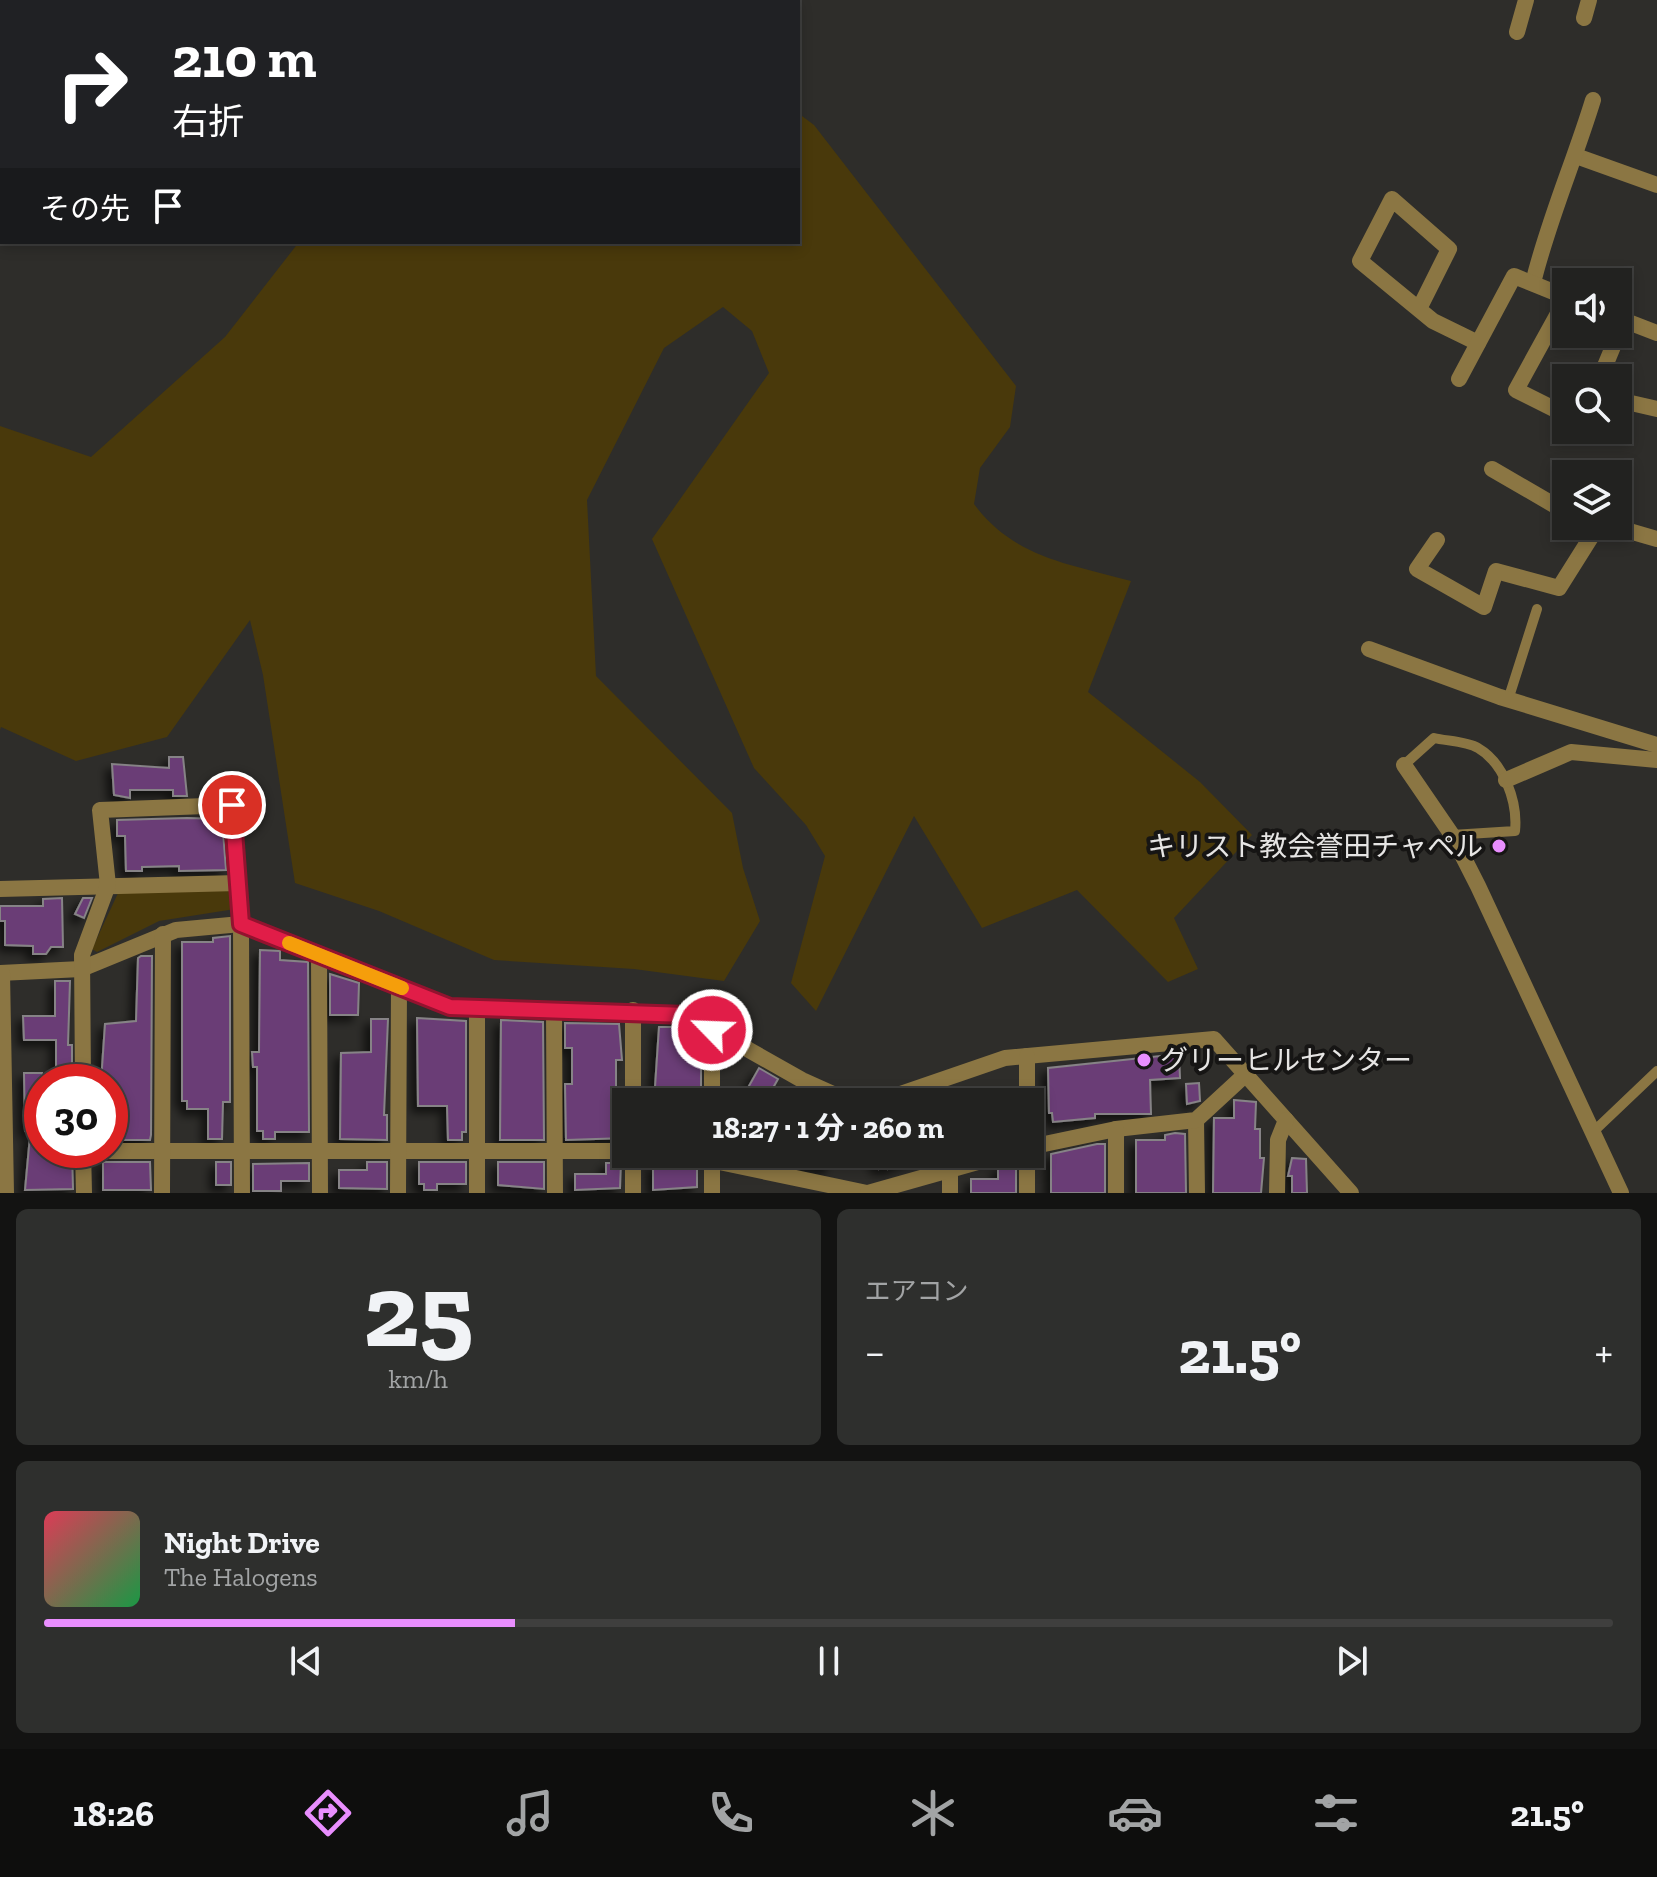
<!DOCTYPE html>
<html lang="ja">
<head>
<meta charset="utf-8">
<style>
  body { margin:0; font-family:"Zilla Slab","Noto Sans JP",serif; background:#2e2f2d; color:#f1f3f6; height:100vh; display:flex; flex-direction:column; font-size:30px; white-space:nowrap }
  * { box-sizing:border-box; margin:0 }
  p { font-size:26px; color:#a2a4a5 }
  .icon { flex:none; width:44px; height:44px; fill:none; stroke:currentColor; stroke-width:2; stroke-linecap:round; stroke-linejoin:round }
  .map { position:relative; height:1193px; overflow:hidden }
  .sheet { display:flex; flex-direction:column; gap:16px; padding:16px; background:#131312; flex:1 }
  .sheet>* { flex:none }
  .hud { position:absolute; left:0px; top:0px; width:800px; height:244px; box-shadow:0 4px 12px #0003,0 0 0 2px #3f3f3e; background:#202124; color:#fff; overflow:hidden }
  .tools { position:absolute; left:1552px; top:268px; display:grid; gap:16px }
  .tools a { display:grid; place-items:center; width:80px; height:80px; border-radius:0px; background:#222220; box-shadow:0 4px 12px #0003,0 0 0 2px #3f3f3e; font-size:40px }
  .speed { position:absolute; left:24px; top:1064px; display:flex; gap:16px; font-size:40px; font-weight:700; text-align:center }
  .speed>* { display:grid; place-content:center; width:104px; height:104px; border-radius:50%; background:#222220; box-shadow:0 4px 12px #0003,0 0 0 2px #3f3f3e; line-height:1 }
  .speed .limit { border:12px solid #d22; background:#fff; color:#111 }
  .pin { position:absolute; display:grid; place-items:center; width:68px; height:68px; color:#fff; margin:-34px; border:4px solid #fff; border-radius:50%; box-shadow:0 2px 8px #0007 }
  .me { position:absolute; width:88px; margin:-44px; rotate:294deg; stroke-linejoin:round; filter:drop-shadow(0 0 6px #0008) }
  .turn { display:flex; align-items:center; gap:28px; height:168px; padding:0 40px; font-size:36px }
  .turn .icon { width:104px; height:104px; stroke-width:2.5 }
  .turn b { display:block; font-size:56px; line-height:68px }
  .then { display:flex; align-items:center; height:76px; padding:0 40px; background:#0003; gap:16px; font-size:30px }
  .big { font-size:60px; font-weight:700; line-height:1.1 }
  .sheet .card { flex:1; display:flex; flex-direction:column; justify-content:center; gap:12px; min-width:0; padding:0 28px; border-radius:12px; background:#2e2f2d }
  .sheet .dial { align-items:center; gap:0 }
  .dial b { font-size:104px; line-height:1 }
  .song { display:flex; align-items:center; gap:24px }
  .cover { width:96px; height:96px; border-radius:12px; background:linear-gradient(135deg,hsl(350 70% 55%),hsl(140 70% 35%)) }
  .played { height:8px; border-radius:4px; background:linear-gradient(90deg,#e98efe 30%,#3f3f3e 30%) }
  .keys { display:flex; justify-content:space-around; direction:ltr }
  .heat { display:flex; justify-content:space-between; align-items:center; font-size:44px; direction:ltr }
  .sheet .tiles { flex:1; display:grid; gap:16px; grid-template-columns:1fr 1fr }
  .card:last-child { grid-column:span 2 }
  .trip { position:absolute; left:612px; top:1088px; width:432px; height:80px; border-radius:0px; background:#222220; box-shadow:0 4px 12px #0003,0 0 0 2px #3f3f3e; font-weight:700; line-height:80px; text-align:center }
  .dock { display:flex; height:128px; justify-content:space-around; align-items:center; background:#0e0e0d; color:#a2a4a5 }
  .dock .icon { width:56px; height:56px }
  .dock .on { color:#e98efe }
  .dock b { font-size:36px; color:#f1f3f6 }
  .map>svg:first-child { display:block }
  .green { fill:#49390b }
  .building { fill:#6b3d76; stroke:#868386; stroke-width:2; filter:url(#shadow) }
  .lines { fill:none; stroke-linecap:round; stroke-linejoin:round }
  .service { stroke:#8b7643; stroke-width:10 }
  .minor { stroke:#8b7643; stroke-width:16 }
  .tertiary { stroke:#8b7643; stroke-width:16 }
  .route-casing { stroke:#92132f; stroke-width:20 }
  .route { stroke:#e11d48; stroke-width:14 }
  .slow { stroke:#f59e0b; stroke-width:14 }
  .poi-dot { fill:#e98efe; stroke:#161514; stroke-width:3 }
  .labels { text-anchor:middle; stroke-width:8; stroke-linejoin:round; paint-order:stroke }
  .poi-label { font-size:28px; fill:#e6e5e4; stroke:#161514; text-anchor:end }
</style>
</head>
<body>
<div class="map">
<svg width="1657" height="1193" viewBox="0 0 1657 1193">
  <defs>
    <filter id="shadow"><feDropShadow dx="-6" dy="6" stdDeviation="4" flood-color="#0009"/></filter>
  </defs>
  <rect width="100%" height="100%" fill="#2e2d2a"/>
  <!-- green -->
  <g class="green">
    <path d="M798 113 814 125 1016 386 1010 427 980 468 974 504C1014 558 1070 564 1131 581L1088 692 1200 782 1252 835 1174 918 1198 969 1168 982 1077 890 982 928 914 816 816 1011 791 983 825 856 806 825 754 768 652 539 769 373 752 331 723 307 664 348 587 500 596 676 732 813 743 868 760 921 724 981 634 969 494 960 379 911 295 883 263 675 250 620 167 737 76 761 1 727 0 730V426L91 457 225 337 299 242H798Z"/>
    <polygon points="228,888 233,894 235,909 159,921 97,952 92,949 119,891"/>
  </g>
  <!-- building -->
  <g class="building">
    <polygon points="169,757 183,757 187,796 173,796 173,790 130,790 130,798 114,795 112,764 169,768"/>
    <polygon points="187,818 222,819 226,870 179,871 179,866 142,867 142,871 126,871 125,836 117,836 117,820"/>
    <polygon points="62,898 63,947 51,947 46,954 33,954 33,946 5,945 5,921 0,921 0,906 43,906 43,899"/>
    <polygon points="83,898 92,898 84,918 75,914"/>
    <polygon points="230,936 230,1102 223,1102 222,1139 208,1139 208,1109 187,1109 187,1101 182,1101 182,942 213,942 213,938"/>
    <polygon points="260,950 280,951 280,960 308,962 309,1132 275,1132 275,1139 263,1139 263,1131 257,1131 257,1067 253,1067 252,1052 259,1052"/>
    <polygon points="141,956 152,956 151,1135 150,1140 110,1140 110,1082 101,1082 105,1024 136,1021 138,958"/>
    <polygon points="330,974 359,983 358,1015 330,1015"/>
    <polygon points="55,981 70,981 68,1045 72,1045 72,1082 56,1082 56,1040 24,1040 23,1016 55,1016"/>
    <polygon points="417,1018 466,1021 466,1132 462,1132 462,1140 448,1140 447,1106 418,1106"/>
    <polygon points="371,1019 388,1019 384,1115 387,1115 387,1140 340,1139 341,1053 371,1052"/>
    <polygon points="501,1020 543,1022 544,1140 500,1140"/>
    <polygon points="565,1023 619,1024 622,1060 616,1060 616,1092 622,1092 626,1138 566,1140 565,1084 572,1084 572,1048 565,1048"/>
    <polygon points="659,1027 674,1027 674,1034 701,1036 701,1102 654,1102"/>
    <polygon points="1179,1054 1180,1078 1150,1080 1151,1114 1095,1114 1095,1118 1053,1122 1052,1113 1049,1113 1048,1068"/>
    <polygon points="759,1068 778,1079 765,1102 740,1102"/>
    <polygon points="24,1073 42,1073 41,1131 25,1131"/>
    <polygon points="1199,1083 1200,1101 1187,1104 1186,1084"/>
    <polygon points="1234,1100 1256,1102 1255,1129 1260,1129 1260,1158 1264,1158 1261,1193 1213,1193 1214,1118 1234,1118"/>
    <polygon points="1175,1133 1185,1134 1186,1193 1136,1193 1136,1140 1165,1140 1165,1135"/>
    <polygon points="30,1136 42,1136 42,1150 72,1150 73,1189 25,1190"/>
    <polygon points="1097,1144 1105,1144 1105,1193 1051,1193 1051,1154"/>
    <polygon points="783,1154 832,1154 830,1168 783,1162"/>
    <polygon points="873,1154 921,1154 888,1169 886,1166 879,1169"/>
    <polygon points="1292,1158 1306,1159 1307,1193 1292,1193 1292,1176 1288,1176"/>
    <polygon points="103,1162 150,1162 151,1190 103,1190"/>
    <rect x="216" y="1162" width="15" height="23"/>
    <polygon points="367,1162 387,1162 387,1189 339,1188 339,1170 367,1170"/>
    <polygon points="419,1162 466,1162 466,1184 437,1184 437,1190 424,1190 424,1184 419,1184"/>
    <polygon points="498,1162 544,1162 544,1189 498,1185"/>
    <polygon points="309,1163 309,1181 281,1181 281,1191 253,1191 253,1164"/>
    <polygon points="606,1163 621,1163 620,1188 575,1190 575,1174 606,1174"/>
    <polygon points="1016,1163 1016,1193 971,1193 971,1179 998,1179 998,1168"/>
    <polygon points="653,1164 697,1169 697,1187 653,1190"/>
  </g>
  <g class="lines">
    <!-- service -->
    <g class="service">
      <polyline points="213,2 216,0"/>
      <polyline points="1508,700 1537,609"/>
      <path d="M1404 765 1434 738C1446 741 1467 741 1478 748 1504 763 1518 802 1515 831L1452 835"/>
      <polyline points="1592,1133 1657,1071"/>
    </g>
    <!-- minor -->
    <g class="minor">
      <polyline points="47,2 48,0"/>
      <polyline points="144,2 145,0"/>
      <polyline points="1584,18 1589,0"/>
      <polyline points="1517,32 1526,0"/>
      <polyline points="0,75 2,74"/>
      <polyline points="1576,156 1657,185"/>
      <path d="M1533 283C1548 221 1574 162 1593 100"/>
      <polyline points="1566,299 1516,390 1566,415"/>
      <polyline points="1419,309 1449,249 1392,199 1360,261 1433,321 1478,343"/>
      <polyline points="1618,318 1657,333"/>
      <polyline points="1600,378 1624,320"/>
      <polyline points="1459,379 1514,276 1566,297"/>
      <polyline points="1618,400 1657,409"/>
      <polyline points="1492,469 1566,512"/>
      <polyline points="1612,526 1657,539"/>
      <polyline points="1437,540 1417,569 1484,607 1496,571 1559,588 1598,526"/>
      <polyline points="1369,649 1500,697 1657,745"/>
      <polyline points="1404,765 1452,835 1478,886 1621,1193"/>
      <polyline points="1506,780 1571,752 1657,760"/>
      <polyline points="0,889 238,883"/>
      <polyline points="319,955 320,1193"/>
      <polyline points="0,973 81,969 176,930 241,924 450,1007 687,1015 802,1080 851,1102"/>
      <polyline points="2,973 6,1193"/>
      <polyline points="477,1008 477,1193"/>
      <polyline points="554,1010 555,1193"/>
      <polyline points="633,1010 633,1102"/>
      <polyline points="712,1030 712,1102"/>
      <polyline points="83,1082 82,955 108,885 100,810 232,805 241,924 242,1193"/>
      <polyline points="877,1102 1005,1058 1214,1039 1351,1193"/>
      <polyline points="1196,1120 1197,1193"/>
      <polyline points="1030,1147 1116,1129 1196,1120 1247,1073"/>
      <polyline points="83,1150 84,1193"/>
      <polyline points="83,1151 626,1151"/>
      <polyline points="633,1154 633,1193"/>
      <polyline points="681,1154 867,1193"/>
      <polyline points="712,1154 712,1193"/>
      <polyline points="950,1171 950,1193"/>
      <polyline points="162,1193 163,934"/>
      <polyline points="398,1193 399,987"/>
      <polyline points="868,1193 1006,1154"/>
      <polyline points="1116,1193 1116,1129"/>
      <polyline points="1277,1193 1278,1140 1286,1120"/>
    </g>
    <!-- tertiary -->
    <g class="tertiary">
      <polyline points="1027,1056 1027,1102"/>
      <polyline points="1027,1193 1027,1154"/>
    </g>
  </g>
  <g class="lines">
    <!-- route casing -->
    <g class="route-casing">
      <polyline id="route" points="232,805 241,924 450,1007 687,1015 712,1030"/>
    </g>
    <!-- route -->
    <use href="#route" class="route"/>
    <!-- slow -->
    <polyline class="slow" points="289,943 402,988"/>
  </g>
  <!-- markers -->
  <g class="poi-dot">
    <circle cx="1499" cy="846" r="8"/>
    <circle cx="1144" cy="1060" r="8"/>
  </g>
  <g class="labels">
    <!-- poi labels -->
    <g class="poi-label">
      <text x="1483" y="856">キリスト教会誉田チャペル</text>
      <text x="1160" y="1070" text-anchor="start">グリーヒルセンター</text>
    </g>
  </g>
</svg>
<div class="tools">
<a><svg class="icon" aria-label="sound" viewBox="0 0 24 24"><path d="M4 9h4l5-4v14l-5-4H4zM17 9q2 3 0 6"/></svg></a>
<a><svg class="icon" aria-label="search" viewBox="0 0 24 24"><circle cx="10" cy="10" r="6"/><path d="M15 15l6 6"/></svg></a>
<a><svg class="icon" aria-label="layers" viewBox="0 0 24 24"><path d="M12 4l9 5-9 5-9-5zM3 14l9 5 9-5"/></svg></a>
</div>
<div class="speed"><div class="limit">30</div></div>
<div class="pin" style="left:232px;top:805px;background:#d93025"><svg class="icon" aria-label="arrive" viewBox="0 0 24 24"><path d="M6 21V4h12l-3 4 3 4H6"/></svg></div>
<svg class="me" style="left:712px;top:1030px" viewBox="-20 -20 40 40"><circle r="17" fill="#e11d48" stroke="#fff" stroke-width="3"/><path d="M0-11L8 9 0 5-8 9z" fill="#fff"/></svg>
<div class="trip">18:27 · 1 分 · 260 m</div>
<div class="hud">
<div class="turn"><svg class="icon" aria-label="right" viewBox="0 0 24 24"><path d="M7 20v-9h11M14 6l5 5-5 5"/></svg><div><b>210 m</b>右折</div></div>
<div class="then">その先<svg class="icon" aria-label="arrive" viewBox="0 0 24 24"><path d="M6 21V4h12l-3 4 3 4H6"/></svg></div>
</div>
</div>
<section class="sheet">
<div class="tiles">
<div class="card dial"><b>25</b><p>km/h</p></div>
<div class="card"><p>エアコン</p>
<div class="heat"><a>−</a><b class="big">21.5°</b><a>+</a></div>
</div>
<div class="card">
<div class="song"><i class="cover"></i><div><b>Night Drive</b><p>The Halogens</p></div></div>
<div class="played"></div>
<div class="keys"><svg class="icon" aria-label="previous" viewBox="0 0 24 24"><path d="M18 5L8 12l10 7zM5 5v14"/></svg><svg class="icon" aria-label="pause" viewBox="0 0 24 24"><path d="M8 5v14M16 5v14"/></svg><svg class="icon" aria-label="next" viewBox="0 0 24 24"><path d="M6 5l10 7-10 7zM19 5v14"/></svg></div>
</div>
</div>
</section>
<nav class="dock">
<b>18:26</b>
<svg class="icon on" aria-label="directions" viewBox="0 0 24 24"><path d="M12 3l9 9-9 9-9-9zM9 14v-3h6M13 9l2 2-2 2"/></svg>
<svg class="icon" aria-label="music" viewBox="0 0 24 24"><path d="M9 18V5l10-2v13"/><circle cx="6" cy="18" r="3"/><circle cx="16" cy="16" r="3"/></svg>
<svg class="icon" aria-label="phone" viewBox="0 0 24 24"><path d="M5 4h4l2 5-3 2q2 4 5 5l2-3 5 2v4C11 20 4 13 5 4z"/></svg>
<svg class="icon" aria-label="climate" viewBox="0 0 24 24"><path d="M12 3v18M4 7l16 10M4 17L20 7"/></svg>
<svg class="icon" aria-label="car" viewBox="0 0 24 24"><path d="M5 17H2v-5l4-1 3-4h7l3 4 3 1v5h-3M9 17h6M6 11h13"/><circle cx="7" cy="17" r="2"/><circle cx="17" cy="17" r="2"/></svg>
<svg class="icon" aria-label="filters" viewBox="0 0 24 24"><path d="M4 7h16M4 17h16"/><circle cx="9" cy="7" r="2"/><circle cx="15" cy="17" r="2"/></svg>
<b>21.5°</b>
</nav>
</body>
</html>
